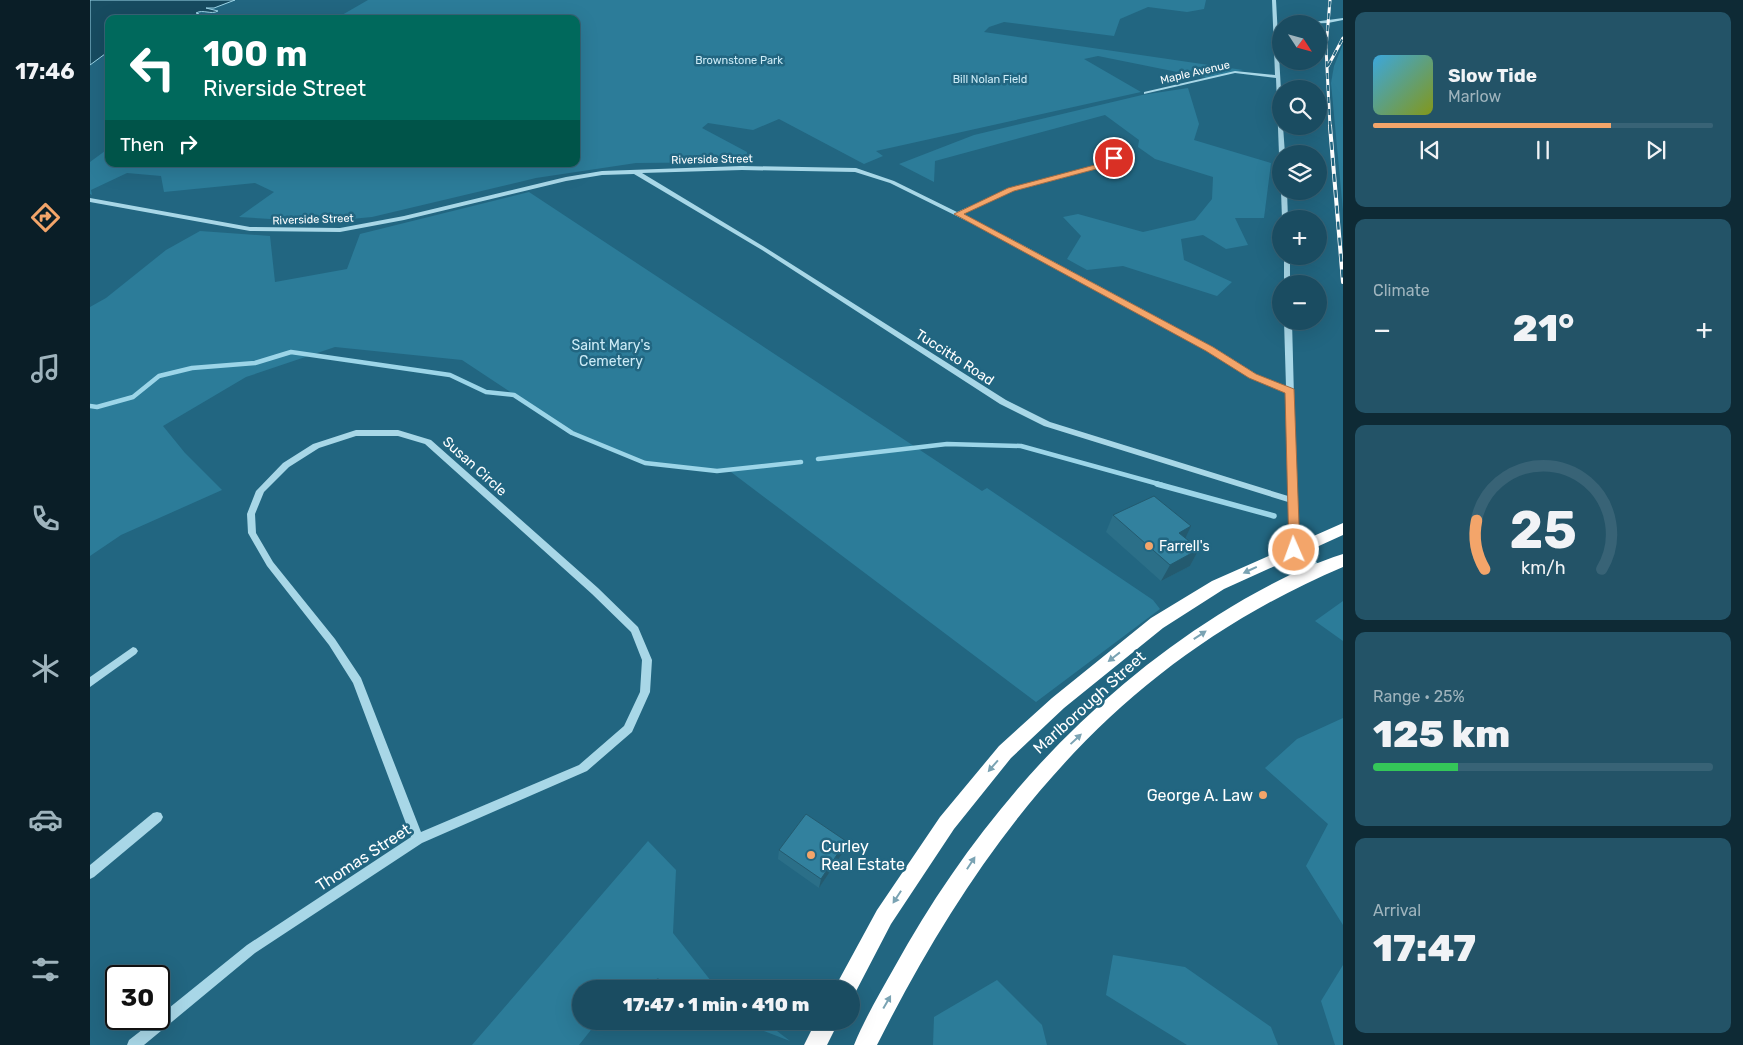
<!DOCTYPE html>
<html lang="en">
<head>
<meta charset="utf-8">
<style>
  body { margin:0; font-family:Rubik,sans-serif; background:#235367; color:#f1f3f6; height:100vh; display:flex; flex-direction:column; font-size:19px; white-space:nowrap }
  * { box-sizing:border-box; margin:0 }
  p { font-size:16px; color:#9fb4bd }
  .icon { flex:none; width:28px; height:28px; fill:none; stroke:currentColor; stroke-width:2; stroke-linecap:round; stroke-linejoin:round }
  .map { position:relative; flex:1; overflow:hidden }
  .panel { display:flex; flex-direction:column; gap:12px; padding:12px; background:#0e2a35; width:400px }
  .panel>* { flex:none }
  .hud { position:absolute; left:15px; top:15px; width:475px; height:152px; border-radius:10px; box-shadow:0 5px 20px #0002,0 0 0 1px #386376; background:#00695c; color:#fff; overflow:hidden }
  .needle { width:32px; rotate:126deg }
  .buttons { position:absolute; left:1182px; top:15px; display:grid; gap:10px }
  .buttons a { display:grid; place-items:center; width:55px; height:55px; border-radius:50%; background:#1a4c61; box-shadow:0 5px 20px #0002,0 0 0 1px #386376; font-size:25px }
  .speed { position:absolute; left:15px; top:965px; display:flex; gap:10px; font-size:25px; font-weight:700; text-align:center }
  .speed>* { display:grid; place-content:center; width:65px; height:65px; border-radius:50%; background:#1a4c61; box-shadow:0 5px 20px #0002,0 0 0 1px #386376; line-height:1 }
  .speed .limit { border:2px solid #111; border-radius:8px; background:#fff; color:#111 }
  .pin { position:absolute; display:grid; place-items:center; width:42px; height:42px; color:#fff; margin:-21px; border:2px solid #fff; border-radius:50%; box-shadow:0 1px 5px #0007 }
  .me { position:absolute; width:55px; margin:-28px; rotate:358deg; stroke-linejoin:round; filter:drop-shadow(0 0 4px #0008) }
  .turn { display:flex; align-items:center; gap:18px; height:105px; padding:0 15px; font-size:22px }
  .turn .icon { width:65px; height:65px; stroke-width:2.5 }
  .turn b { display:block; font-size:35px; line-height:42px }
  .then { display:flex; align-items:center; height:48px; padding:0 15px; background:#0003; gap:10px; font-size:19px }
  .big { font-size:38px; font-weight:800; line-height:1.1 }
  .panel .widget { flex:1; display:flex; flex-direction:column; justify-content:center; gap:8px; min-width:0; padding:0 18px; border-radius:10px; background:#235367 }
  .panel .dial { align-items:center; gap:0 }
  .dial svg { height:130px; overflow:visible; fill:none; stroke:#386376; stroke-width:7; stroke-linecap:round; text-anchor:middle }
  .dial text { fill:#f1f3f6; stroke:none }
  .song { display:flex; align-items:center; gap:15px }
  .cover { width:60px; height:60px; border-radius:8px; background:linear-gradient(135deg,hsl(200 70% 55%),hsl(70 70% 35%)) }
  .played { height:5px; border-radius:2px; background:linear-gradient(90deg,#f3a56a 70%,#386376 70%) }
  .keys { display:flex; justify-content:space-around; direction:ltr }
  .heat { display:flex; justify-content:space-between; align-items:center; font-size:28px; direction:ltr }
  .charge { height:8px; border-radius:4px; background:linear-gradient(90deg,#34c759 25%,#386376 0) }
  .trip { position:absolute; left:482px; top:980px; width:288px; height:50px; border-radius:25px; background:#1a4c61; box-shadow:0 5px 20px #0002,0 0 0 1px #386376; font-weight:800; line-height:50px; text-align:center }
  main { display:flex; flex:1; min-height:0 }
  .tab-bar { display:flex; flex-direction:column; width:90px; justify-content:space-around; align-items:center; background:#0a1e27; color:#9fb4bd }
  .tab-bar .icon { width:35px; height:35px }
  .tab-bar .active { color:#f3a56a }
  .tab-bar b { font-size:22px; color:#f1f3f6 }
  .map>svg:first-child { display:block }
  .green { fill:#2c7c99 }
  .water { fill:#174b60; stroke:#9cd5e8 }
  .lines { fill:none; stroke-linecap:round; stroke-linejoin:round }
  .stream-far1 { stroke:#9cd5e8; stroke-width:4.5 }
  .stream { stroke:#9cd5e8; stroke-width:5.5 }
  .minor { fill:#a8d7e7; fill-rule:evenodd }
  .highway { fill:#fff; fill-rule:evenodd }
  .rail-far1-casing { stroke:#fff; stroke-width:3 }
  .rail-casing { stroke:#fff; stroke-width:4 }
  .rail-far1 { stroke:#226681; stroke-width:2; stroke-dasharray:6; stroke-linecap:butt }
  .rail { stroke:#226681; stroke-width:2.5; stroke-dasharray:8; stroke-linecap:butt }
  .wall { fill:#2b6f88 }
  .shaded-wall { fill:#235a6f }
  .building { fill:#32819e; stroke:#235a6f }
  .oneway { fill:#7aa3b3 }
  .route { fill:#f3a56a; stroke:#9e6b45 }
  .poi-dot { fill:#f3a56a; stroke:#226681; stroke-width:2 }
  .labels { text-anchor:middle; stroke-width:5; stroke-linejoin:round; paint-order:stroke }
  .far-park-label { font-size:11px; fill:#ccebf6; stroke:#226681 }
  .far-street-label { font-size:11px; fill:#fff; stroke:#226681 }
  .park-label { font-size:14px; fill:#ccebf6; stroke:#226681 }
  .street-label { font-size:14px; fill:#fff; stroke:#226681 }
  .poi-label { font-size:14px; fill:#fff; stroke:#226681; text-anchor:start }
  .near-street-label { font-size:16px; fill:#fff; stroke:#226681 }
  .near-poi-label { font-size:16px; fill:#fff; stroke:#226681; text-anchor:end }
</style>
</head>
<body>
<main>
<nav class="tab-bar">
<b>17:46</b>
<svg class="icon active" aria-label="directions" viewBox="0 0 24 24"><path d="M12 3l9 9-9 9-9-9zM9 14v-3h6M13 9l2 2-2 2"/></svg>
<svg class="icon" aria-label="music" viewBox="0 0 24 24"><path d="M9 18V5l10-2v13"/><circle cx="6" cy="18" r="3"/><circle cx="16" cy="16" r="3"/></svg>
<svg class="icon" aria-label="phone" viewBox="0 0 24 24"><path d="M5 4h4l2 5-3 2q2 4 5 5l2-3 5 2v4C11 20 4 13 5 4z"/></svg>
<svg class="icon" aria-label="climate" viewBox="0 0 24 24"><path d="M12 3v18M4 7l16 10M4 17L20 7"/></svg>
<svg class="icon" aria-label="car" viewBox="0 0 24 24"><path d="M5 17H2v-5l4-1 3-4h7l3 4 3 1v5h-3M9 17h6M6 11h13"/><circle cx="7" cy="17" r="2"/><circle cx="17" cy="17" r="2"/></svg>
<svg class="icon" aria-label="filters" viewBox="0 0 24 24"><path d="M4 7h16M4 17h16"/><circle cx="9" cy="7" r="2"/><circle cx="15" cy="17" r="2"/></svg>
</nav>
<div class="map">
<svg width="1253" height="1045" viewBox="0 0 1253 1045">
  <rect width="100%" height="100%" fill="#226681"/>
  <!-- green -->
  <g class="green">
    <polygon points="278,0 1116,0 1114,9 1097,12 1058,7 1030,19 1024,36 914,22 899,27 894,32 1153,70 1117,78 1008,56 994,59 1051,92 786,151 793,156 774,164 689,119 663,130 618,123 612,128 657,152 656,162 546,163 446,178 282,217 229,222 149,217 184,192 165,183 74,192 71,176 37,173 1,190 2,195 0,194 0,162 19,148 19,164 486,164 486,19 245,19"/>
    <polygon points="1253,44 1253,211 1241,83 1244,66"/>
    <polygon points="1098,88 1109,124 1104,140 1181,163 1174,218 1145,218 1158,245 1136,249 1113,235 1091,239 1094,260 1142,282 1127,296 1033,266 997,270 977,259 991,236 973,217 988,214 1053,232 1105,220 1122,199 1123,177 1065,159 1048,147 1049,140 1015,115 845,161 844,182 809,164 884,135 1052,95"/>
    <polygon points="439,192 892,491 897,488 1063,600 1070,609 946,702 641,472 555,463 482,433 372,360 245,347 156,377 73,426 95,453 132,490 31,535 0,556 0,307 16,298 76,250 110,231 180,236 185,282 257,269 270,234"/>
    <polygon points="1253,601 1253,641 1225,621"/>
    <polygon points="1253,718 1253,925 1216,866 1238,824 1175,768 1207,739"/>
    <polygon points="558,841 586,870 583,933 621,981 632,989 577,989 568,978 552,989 491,989 491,1021 508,1021 489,1045 382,1045"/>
    <polygon points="1023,955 1095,967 1181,1027 1188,1045 1097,1045 1016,995"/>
    <polygon points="1253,965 1253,1045 1245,1045 1231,1001"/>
    <polygon points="907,980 952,1025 957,1045 843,1045 844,1017"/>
    <polygon points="648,1021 674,1021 700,1041"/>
  </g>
  <!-- water -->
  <path class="water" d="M0 0H145L124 8H116L128 11C121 15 113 9 106 13L109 14 97 19H19V51L0 65Z"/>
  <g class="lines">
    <!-- stream-far1 -->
    <g class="stream-far1">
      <polyline points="0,406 7,407 43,397 69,376 102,368 165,363 201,352 360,375 396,392 424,395 482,433 555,463 627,471 711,462"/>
      <polyline points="728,459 857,444 931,446 1072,485"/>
    </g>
    <!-- stream -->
    <polyline class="stream" points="1067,484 1184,516"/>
    <!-- minor -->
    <g class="minor">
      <polygon points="1182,0 1186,0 1191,91 1191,126 1193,126 1195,154 1191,154 1191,155 1189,154 1186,78 1145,73 1054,94 1054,92 1145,71 1185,75"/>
      <polygon points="1253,18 1253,20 1238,23 1208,24"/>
      <path d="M1022 157 1027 158 1024 164 923 191 872 214 923 240 1123 347 1166 374 1196 387 1194 321H1202L1208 549 1233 567 1235 569 1233 571H1227L1200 550 1198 502 954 426 910 404 672 250 544 174 512 175 476 181 314 220 250 232 160 231 0 202V198L160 227 250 228 314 216 476 177 512 171 652 166 766 168 804 181 867 212 919 189 1020 162ZM652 170 765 172 800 183 919 242 1117 351 1160 378 1196 392 1198 496 960 422 916 400 676 248 552 173Z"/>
      <polygon points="1191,191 1197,191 1198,219 1192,219"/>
      <rect x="1194" y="256" width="6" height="28"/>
      <path d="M266 430H308L341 440 508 588 548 627 562 660 560 692 542 732 497 771 332 843 165 953 54 1045H37L39 1040 66 1019H69V1016L157 945 321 837 263 683 239 645 177 566 158 533 157 514 166 491 193 463 223 444ZM266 436H308L335 444 502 594 541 632 552 660 550 692 534 726 489 765 331 832 271 678 245 639 183 562 166 533 165 514 174 492 199 467 229 448Z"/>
      <polygon points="43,647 46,648 48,651 46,654 0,687 0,677"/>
      <polygon points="67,812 71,813 73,817 71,821 4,877 0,879 0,865 63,813"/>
    </g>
    <!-- highway -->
    <g class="highway">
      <polygon points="1253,523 1253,535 1134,589 1073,628 974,708 921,758 864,829 801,924 763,997 761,989 744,989 787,910 850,817 909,746 962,698 1061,618 1122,581"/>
      <path d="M1253 554V567C1027 663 895 831 787 1045H764C775 1018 790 993 804 968 882 826 990 702 1128 615 1166 591 1209 568 1253 554Z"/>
      <polygon points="726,1021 749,1021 737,1045 714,1045"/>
    </g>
    <!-- rail-far1 casing -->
    <g class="rail-far1-casing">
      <g id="rail-far1">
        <polyline points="1238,66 1253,38"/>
        <polyline points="1240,127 1236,48 1240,0"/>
      </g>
    </g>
    <!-- rail casing -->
    <g class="rail-casing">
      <polyline id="rail" points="1240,126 1253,282"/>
    </g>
    <!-- rail-far1 -->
    <use href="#rail-far1" class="rail-far1"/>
    <!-- rail -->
    <use href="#rail" class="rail"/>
  </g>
  <!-- wall -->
  <g class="wall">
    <polygon points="1023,515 1095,538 1109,549 1100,566 1071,581 1016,532"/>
    <polygon points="689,850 754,851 729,888 688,859"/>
  </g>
  <!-- shaded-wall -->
  <g class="shaded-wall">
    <polygon points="1101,526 1093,543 1089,533"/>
    <polygon points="1109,549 1100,566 1071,581 1080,565"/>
    <polygon points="756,841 754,851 729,888 731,879"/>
  </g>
  <!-- building -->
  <g class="building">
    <polygon points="1064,496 1101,526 1089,533 1109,549 1080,565 1023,515"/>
    <polygon points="716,814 756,841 731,879 689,850"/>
  </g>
  <!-- one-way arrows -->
  <defs><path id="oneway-solid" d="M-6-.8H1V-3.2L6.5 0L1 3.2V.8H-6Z" transform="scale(1.25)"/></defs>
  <g class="oneway">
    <use href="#oneway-solid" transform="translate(1160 570) rotate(155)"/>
    <use href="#oneway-solid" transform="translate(1110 635) rotate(-33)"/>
    <use href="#oneway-solid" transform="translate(1024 657) rotate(142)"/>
    <use href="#oneway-solid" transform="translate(986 739) rotate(-43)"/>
    <use href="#oneway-solid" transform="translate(903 766) rotate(131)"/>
    <use href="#oneway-solid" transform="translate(881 863) rotate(-57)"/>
    <use href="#oneway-solid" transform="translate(807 897) rotate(123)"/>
    <use href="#oneway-solid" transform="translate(797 1002) rotate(-60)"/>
  </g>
  <!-- route -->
  <polygon class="route" points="1021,157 1027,158 1025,164 924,191 874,214 1123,347 1166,374 1204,389 1210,550 1209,553 1200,553 1199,550 1195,393 1159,378 1116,351 864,214 918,188 1016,162"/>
  <!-- markers -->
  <g class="poi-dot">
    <circle cx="1059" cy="546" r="5"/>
    <circle cx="1173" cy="795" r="5"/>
    <circle cx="721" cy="855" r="5"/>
  </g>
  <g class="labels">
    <!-- far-park labels -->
    <g class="far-park-label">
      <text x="649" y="64">Brownstone Park</text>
      <text x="900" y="83">Bill Nolan Field</text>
    </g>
    <!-- far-street labels -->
    <g class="far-street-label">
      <text transform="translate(1105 72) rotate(-13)" y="4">Maple Avenue</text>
      <text transform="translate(622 159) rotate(-1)" y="4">Riverside Street</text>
      <text transform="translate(223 219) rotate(-2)" y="4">Riverside Street</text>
    </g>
    <!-- park labels -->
    <g class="park-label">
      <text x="521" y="350">Saint Mary's<tspan x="521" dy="16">Cemetery</tspan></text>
    </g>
    <!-- street labels -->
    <g class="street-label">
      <text transform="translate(865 357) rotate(33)" y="5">Tuccitto Road</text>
      <text transform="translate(385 466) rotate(42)" y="5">Susan Circle</text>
    </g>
    <!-- poi labels -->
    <g class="poi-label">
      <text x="1069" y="551">Farrell's</text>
    </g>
    <!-- near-street labels -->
    <g class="near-street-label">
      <text transform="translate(999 702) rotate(-42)" y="6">Marlborough Street</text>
      <text transform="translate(273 857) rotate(-33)" y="6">Thomas Street</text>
    </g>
    <!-- near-poi labels -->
    <g class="near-poi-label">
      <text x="1163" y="801">George A. Law</text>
      <text x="731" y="852" text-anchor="start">Curley<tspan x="731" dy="18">Real Estate</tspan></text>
    </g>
  </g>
</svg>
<div class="buttons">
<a><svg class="needle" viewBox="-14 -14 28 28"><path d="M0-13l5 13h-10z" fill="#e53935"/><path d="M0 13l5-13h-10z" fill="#9fb4bd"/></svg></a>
<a><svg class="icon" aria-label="search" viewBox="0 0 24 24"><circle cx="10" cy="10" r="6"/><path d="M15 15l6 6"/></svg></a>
<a><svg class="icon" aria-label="layers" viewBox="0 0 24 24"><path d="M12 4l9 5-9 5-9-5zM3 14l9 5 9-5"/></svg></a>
<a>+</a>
<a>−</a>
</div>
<div class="speed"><div class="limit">30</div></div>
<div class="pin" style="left:1024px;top:158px;background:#d93025"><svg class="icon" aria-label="arrive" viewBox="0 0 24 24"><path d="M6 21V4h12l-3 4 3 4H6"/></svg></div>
<svg class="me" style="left:1204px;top:550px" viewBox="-20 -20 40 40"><circle r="17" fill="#f3a56a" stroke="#fff" stroke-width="3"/><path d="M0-11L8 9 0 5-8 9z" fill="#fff"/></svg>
<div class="trip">17:47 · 1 min · 410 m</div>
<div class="hud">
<div class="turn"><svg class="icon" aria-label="left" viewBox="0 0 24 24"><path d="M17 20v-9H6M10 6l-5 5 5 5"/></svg><div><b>100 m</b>Riverside Street</div></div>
<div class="then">Then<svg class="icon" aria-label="right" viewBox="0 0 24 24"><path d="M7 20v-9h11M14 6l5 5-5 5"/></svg></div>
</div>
</div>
<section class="panel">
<div class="widget">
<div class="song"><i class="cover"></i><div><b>Slow Tide</b><p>Marlow</p></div></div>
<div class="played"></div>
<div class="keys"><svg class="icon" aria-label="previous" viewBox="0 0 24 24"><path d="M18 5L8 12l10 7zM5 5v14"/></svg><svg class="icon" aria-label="pause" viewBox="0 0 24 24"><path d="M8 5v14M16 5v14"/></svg><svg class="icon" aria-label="next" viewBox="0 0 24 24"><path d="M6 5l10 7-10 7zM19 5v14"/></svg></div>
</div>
<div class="widget"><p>Climate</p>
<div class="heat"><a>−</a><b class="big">21°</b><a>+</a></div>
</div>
<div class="widget dial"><svg viewBox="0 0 100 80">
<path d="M14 69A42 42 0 1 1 86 69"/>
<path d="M14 69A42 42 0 0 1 9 39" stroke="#f3a56a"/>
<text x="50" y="56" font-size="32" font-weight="700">25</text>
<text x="50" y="72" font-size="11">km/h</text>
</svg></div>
<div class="widget"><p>Range · 25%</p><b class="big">125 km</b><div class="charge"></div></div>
<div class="widget"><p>Arrival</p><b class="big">17:47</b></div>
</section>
</main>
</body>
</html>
